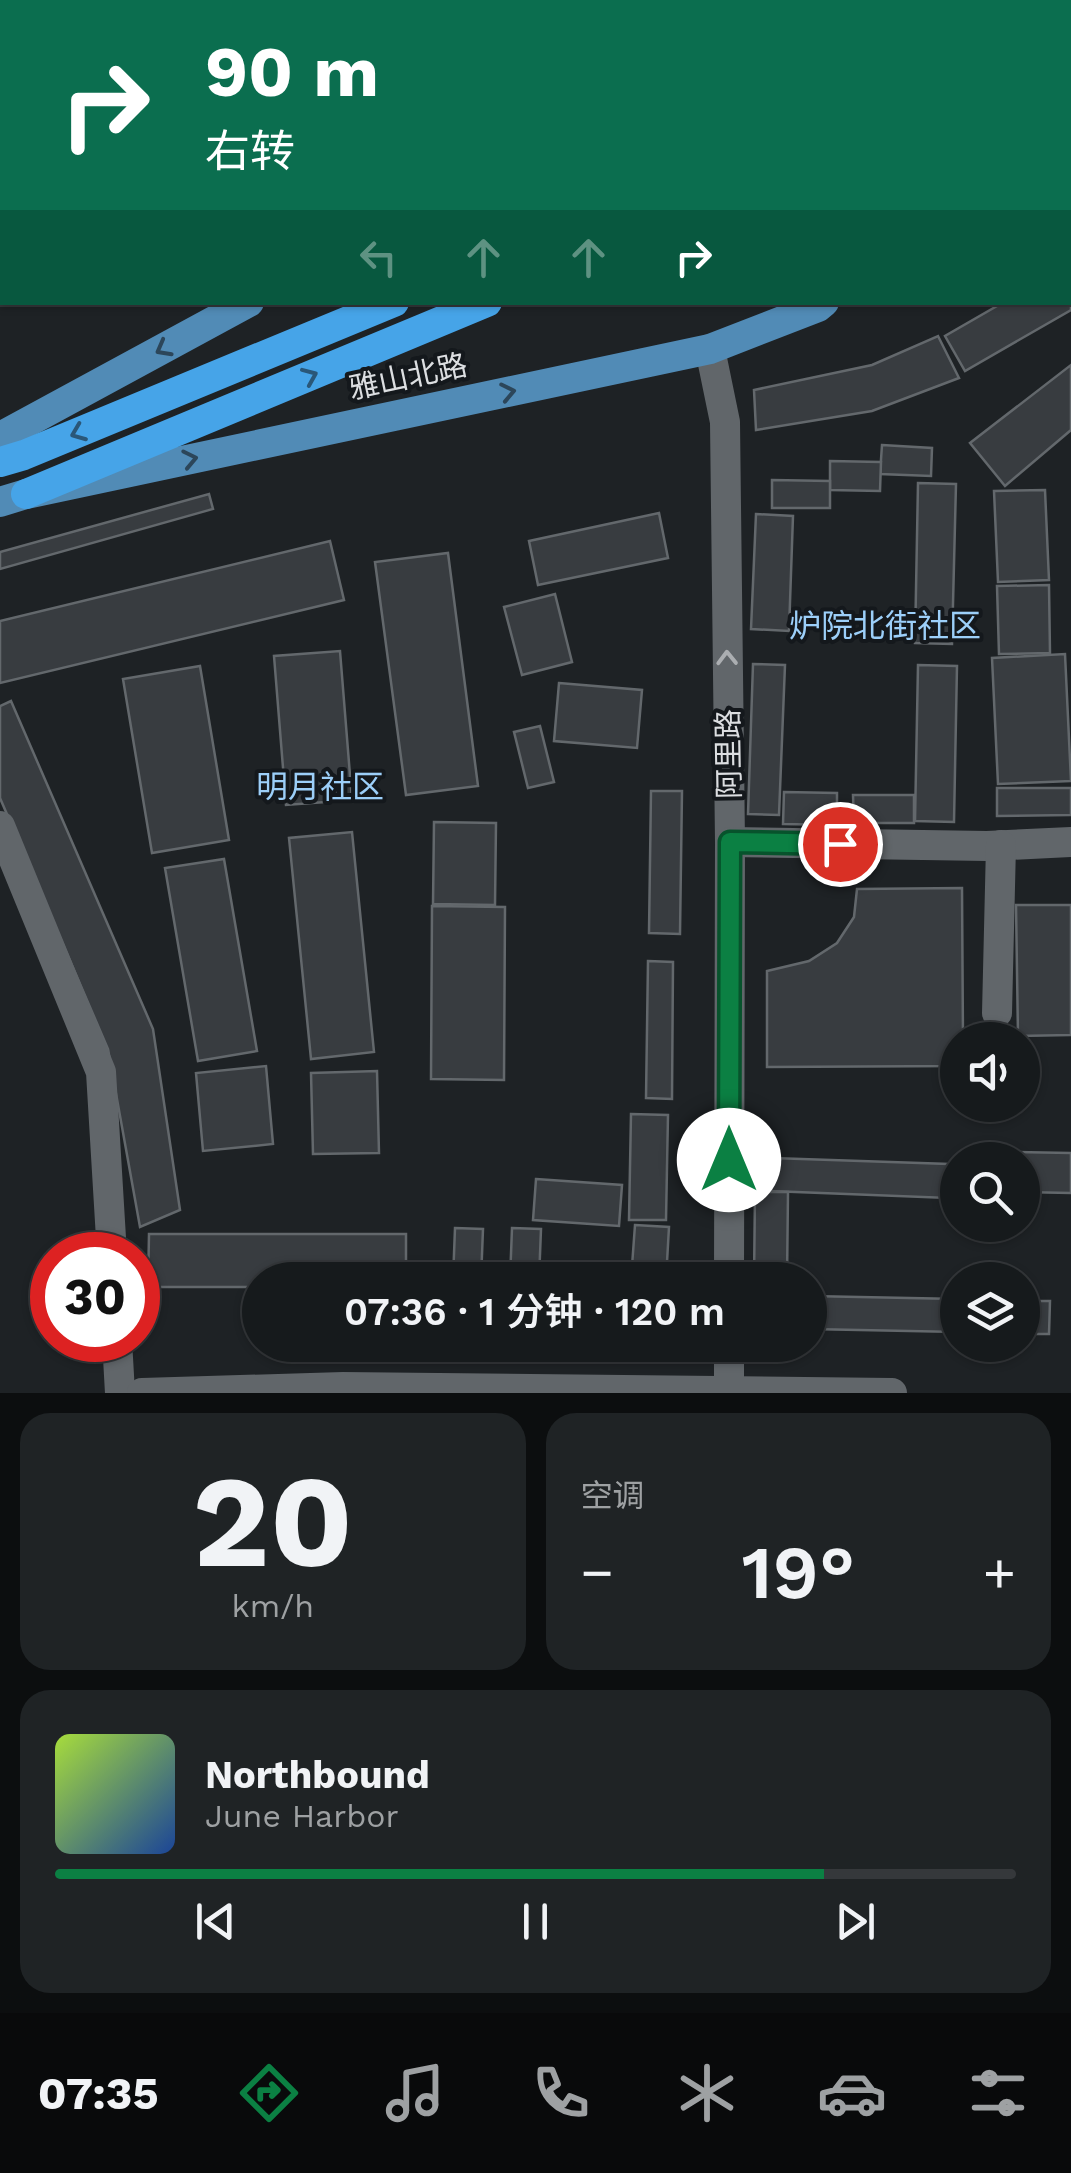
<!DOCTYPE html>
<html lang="zh">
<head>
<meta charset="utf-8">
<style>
  body { margin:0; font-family:"Work Sans","Noto Sans SC",sans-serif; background:#1f2325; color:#f1f3f6; height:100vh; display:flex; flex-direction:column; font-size:38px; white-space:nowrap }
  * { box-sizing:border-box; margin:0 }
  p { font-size:32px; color:#9ea1a3 }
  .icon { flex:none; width:55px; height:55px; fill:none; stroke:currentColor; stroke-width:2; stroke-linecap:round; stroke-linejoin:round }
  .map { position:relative; height:1393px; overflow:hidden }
  .panel { display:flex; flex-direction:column; gap:20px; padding:20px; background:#0c0e0f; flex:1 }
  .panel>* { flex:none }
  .top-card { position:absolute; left:0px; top:0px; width:1072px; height:305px; box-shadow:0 2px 8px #0004,0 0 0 2px #35383b; background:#0b6e4f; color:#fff; overflow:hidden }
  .fabs { position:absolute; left:940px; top:1022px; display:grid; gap:20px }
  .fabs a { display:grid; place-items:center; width:100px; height:100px; border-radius:50%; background:#161a1c; box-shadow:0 2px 8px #0004,0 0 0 2px #35383b; font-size:50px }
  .speed { position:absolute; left:30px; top:1232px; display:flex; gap:20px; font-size:50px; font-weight:700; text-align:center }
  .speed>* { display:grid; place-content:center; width:130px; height:130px; border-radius:50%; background:#161a1c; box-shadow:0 2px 8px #0004,0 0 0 2px #35383b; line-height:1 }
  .speed .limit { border:15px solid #d22; background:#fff; color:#111 }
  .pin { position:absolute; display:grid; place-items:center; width:85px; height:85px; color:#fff; margin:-42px; border:5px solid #fff; border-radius:50%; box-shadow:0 2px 10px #0007 }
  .me { position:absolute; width:110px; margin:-55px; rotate:0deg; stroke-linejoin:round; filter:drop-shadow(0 0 8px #0008) }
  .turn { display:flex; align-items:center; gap:35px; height:210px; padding:0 40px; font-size:45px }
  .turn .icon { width:130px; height:130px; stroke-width:2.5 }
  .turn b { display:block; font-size:70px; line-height:85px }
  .lanes { display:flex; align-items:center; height:95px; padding:0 40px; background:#0003; justify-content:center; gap:50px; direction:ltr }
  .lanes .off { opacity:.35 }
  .big { font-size:75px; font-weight:600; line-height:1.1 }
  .panel .tile { flex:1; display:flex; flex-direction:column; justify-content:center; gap:15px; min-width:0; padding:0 35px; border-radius:30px; background:#1f2325 }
  .panel .dial { align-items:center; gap:0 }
  .dial b { font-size:130px; line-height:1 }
  .song { display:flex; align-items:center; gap:30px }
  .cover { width:120px; height:120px; border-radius:15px; background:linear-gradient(135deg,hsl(80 70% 55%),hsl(220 70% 35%)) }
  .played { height:10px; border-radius:5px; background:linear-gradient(90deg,#0b8043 80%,#35383b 80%) }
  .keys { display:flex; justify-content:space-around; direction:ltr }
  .heat { display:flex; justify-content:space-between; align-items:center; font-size:55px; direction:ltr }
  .panel .tiles { flex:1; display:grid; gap:20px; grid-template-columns:1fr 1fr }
  .tile:last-child { grid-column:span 2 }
  .trip { position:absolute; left:242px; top:1262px; width:585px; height:100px; border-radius:50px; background:#161a1c; box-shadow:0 2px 8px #0004,0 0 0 2px #35383b; font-weight:600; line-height:100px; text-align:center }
  .dock { display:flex; height:160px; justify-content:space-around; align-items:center; background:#090a0b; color:#9ea1a3 }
  .dock .icon { width:70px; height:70px }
  .dock .current { color:#0b8043 }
  .dock b { font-size:45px; color:#f1f3f6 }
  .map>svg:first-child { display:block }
  .building { fill:#383c40; stroke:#63686c; stroke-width:2.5 }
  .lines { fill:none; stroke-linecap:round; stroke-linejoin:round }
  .minor { stroke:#61666a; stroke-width:30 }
  .major { stroke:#518bb6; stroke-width:30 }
  .highway { stroke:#46a4e8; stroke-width:30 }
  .oneway { stroke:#2c465a }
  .oneway2 { stroke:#2a5778 }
  .oneway3 { stroke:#abaeb1 }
  .route-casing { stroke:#07532c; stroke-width:25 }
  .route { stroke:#0b8043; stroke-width:18 }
  .labels { text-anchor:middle; stroke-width:8; stroke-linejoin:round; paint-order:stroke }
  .street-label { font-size:30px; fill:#dcdee1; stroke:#14181c }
  .neighbourhood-label { font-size:32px; fill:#9ccff9; stroke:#14181c }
</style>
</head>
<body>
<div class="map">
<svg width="1071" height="1393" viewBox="0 0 1071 1393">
  <rect width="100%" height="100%" fill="#1e2225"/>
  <!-- building -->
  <g class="building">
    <polygon points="1070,265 1071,310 965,371 945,336 1004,302 1070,302"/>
    <polygon points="938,336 959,378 872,411 756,430 754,390 872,365"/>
    <polygon points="1071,365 1071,430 1005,486 970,443"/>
    <polygon points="882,445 932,448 931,476 880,474"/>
    <polygon points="830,461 881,462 880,491 830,490"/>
    <polygon points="772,480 830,481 830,508 772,508"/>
    <polygon points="918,483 956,484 952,644 915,643"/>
    <polygon points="1045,490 1049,580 998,582 994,491"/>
    <polygon points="209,494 213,509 0,569 0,552"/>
    <polygon points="659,513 668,558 538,585 529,541"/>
    <polygon points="756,514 793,516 789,631 751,629"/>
    <polygon points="330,541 344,600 0,683 0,621"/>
    <polygon points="448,553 478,786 406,795 375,562"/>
    <polygon points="1049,585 1050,653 999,654 997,586"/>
    <polygon points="555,594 572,662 522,675 504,607"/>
    <polygon points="340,651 352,800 286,805 274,656"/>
    <polygon points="1065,654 1071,781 998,784 992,658"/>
    <polygon points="753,664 785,665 779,815 748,814"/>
    <polygon points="918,665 957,666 954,822 915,821"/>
    <polygon points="200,666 229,840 152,853 123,679"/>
    <polygon points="559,683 642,690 637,748 554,741"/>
    <polygon points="11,701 153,1029 180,1210 140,1227 108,1049 0,798 0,706"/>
    <polygon points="540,726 554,782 528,788 514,732"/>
    <polygon points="997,788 1071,788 1071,815 997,816"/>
    <polygon points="651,791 682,791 680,934 649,933"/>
    <polygon points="784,792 837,793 837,825 783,824"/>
    <polygon points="853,795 914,795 914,823 854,823"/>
    <polygon points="434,822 496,823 495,905 433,904"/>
    <polygon points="352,832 374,1052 311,1059 289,838"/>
    <polygon points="224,859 257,1051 198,1061 165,868"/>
    <polygon points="962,888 963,1040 958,1040 958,1066 767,1067 767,971 809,961 837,943 854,917 857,889"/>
    <polygon points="1016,905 1071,905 1071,1035 1018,1036"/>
    <polygon points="432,906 505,907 504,1080 431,1079"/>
    <polygon points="648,961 673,962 672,1099 646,1098"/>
    <polygon points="266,1066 273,1144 203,1151 196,1073"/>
    <polygon points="377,1071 379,1153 313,1154 311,1073"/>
    <polygon points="631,1114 668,1115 666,1220 629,1220"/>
    <polygon points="962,1151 1071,1153 1071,1193 1022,1192 1022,1160 962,1160"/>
    <polygon points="772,1158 949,1164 948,1198 771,1191"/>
    <polygon points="536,1179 622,1185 619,1226 533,1220"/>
    <polygon points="755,1192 788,1192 787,1280 754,1280"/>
    <polygon points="635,1225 669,1227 666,1280 631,1280"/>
    <polygon points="455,1228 483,1229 481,1280 453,1280"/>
    <polygon points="512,1228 541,1229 539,1280 510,1280"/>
    <polygon points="149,1234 406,1234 406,1280 260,1280 260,1287 148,1287"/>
    <polygon points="810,1296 958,1299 958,1332 810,1329"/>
    <polygon points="1022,1301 1050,1301 1049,1334 1022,1334"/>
  </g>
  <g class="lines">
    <!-- minor -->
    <g class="minor">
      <polyline points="324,2 327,0"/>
      <polyline points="0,183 2,181"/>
      <polyline points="710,349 725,422 730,842 729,1280"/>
      <polyline points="0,826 101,1072 112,1255"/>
      <polyline points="730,842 987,846 1071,842"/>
      <polyline points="997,1013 1001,845"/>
      <polyline points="117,1340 120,1393"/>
      <polyline points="142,1393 343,1387 892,1393"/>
      <polyline points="729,1393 729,1345"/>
    </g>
    <!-- major -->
    <g class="major">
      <polyline points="735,2 737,0"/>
      <polyline points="1070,204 1071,204"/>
      <polyline points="0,437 249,302"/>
      <polyline points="0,502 26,494 710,349 818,307 824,302"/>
    </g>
    <!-- highway -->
    <g class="highway">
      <polyline points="1070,24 1071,24"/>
      <polyline points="1070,61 1071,60"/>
      <polyline points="1070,138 1071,138"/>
      <polyline points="0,462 24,455 394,302"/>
      <polyline points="26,494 487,302"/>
    </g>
  </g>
  <!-- one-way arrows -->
  <defs><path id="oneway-chevron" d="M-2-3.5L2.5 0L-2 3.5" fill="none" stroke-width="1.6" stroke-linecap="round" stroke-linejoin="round" transform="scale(2.5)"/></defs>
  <g class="oneway">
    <use href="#oneway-chevron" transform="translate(163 349) rotate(151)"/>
    <use href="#oneway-chevron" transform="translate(508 392) rotate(-12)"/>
    <use href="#oneway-chevron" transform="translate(190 459) rotate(-12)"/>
  </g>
  <g class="oneway2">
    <use href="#oneway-chevron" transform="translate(310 376) rotate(-23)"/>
    <use href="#oneway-chevron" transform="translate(78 433) rotate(158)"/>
  </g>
  <use class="oneway3" href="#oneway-chevron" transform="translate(727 658) rotate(-91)"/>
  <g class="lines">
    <!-- route casing -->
    <g class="route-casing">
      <polyline id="route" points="729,1160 730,842 840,844"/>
    </g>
    <!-- route -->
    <use href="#route" class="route"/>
  </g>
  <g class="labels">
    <!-- street labels -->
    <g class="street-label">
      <text transform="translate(408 377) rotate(-12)" y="10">雅山北路</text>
      <text transform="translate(729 754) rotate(-91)" y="10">阿里路</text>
    </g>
    <!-- neighbourhood labels -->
    <g class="neighbourhood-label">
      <text x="885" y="637">炉院北街社区</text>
      <text x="320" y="798">明月社区</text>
    </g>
  </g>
</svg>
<div class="fabs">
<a><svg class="icon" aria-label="sound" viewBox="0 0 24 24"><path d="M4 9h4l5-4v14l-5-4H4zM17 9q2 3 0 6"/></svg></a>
<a><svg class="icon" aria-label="search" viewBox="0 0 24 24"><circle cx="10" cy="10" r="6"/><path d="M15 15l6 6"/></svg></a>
<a><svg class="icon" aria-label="layers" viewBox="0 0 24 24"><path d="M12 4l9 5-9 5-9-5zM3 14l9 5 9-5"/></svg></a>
</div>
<div class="speed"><div class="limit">30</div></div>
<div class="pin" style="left:840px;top:844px;background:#d93025"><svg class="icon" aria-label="arrive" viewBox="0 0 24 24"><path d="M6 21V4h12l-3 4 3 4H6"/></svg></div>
<svg class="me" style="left:729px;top:1160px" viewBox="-20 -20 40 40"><circle r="19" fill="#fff"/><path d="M0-13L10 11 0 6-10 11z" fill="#0b8043"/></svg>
<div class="trip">07:36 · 1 分钟 · 120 m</div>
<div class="top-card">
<div class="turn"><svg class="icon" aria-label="right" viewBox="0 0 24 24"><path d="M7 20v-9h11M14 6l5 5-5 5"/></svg><div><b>90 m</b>右转</div></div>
<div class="lanes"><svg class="icon off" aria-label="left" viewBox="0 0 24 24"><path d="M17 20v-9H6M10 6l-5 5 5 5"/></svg><svg class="icon off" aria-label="ahead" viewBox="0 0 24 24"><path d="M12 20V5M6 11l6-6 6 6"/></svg><svg class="icon off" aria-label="ahead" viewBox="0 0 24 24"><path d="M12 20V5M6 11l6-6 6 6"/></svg><svg class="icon" aria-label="right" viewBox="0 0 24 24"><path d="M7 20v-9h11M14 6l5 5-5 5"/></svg></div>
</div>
</div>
<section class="panel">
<div class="tiles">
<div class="tile dial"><b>20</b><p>km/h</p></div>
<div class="tile"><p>空调</p>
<div class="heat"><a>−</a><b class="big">19°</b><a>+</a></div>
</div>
<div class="tile">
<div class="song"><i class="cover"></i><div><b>Northbound</b><p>June Harbor</p></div></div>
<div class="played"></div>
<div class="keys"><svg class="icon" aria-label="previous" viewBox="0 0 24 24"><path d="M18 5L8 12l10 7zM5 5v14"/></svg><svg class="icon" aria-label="pause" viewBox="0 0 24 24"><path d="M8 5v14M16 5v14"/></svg><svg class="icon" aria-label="next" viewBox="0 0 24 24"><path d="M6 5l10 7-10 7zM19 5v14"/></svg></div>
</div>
</div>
</section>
<nav class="dock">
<b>07:35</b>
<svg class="icon current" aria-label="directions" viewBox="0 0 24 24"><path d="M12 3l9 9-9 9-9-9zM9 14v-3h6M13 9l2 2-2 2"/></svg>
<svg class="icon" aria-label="music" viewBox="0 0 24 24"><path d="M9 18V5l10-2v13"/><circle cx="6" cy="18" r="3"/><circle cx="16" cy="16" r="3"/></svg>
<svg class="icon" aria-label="phone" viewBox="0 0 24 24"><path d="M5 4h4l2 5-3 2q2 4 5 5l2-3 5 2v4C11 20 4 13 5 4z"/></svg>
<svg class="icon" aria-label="climate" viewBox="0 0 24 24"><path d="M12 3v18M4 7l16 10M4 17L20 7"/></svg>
<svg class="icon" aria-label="car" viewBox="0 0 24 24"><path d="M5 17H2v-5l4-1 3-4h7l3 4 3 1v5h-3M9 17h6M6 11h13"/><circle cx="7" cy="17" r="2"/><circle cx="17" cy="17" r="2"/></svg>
<svg class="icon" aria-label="filters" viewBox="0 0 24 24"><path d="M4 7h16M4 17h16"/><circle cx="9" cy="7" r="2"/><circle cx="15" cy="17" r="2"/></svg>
</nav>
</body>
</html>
